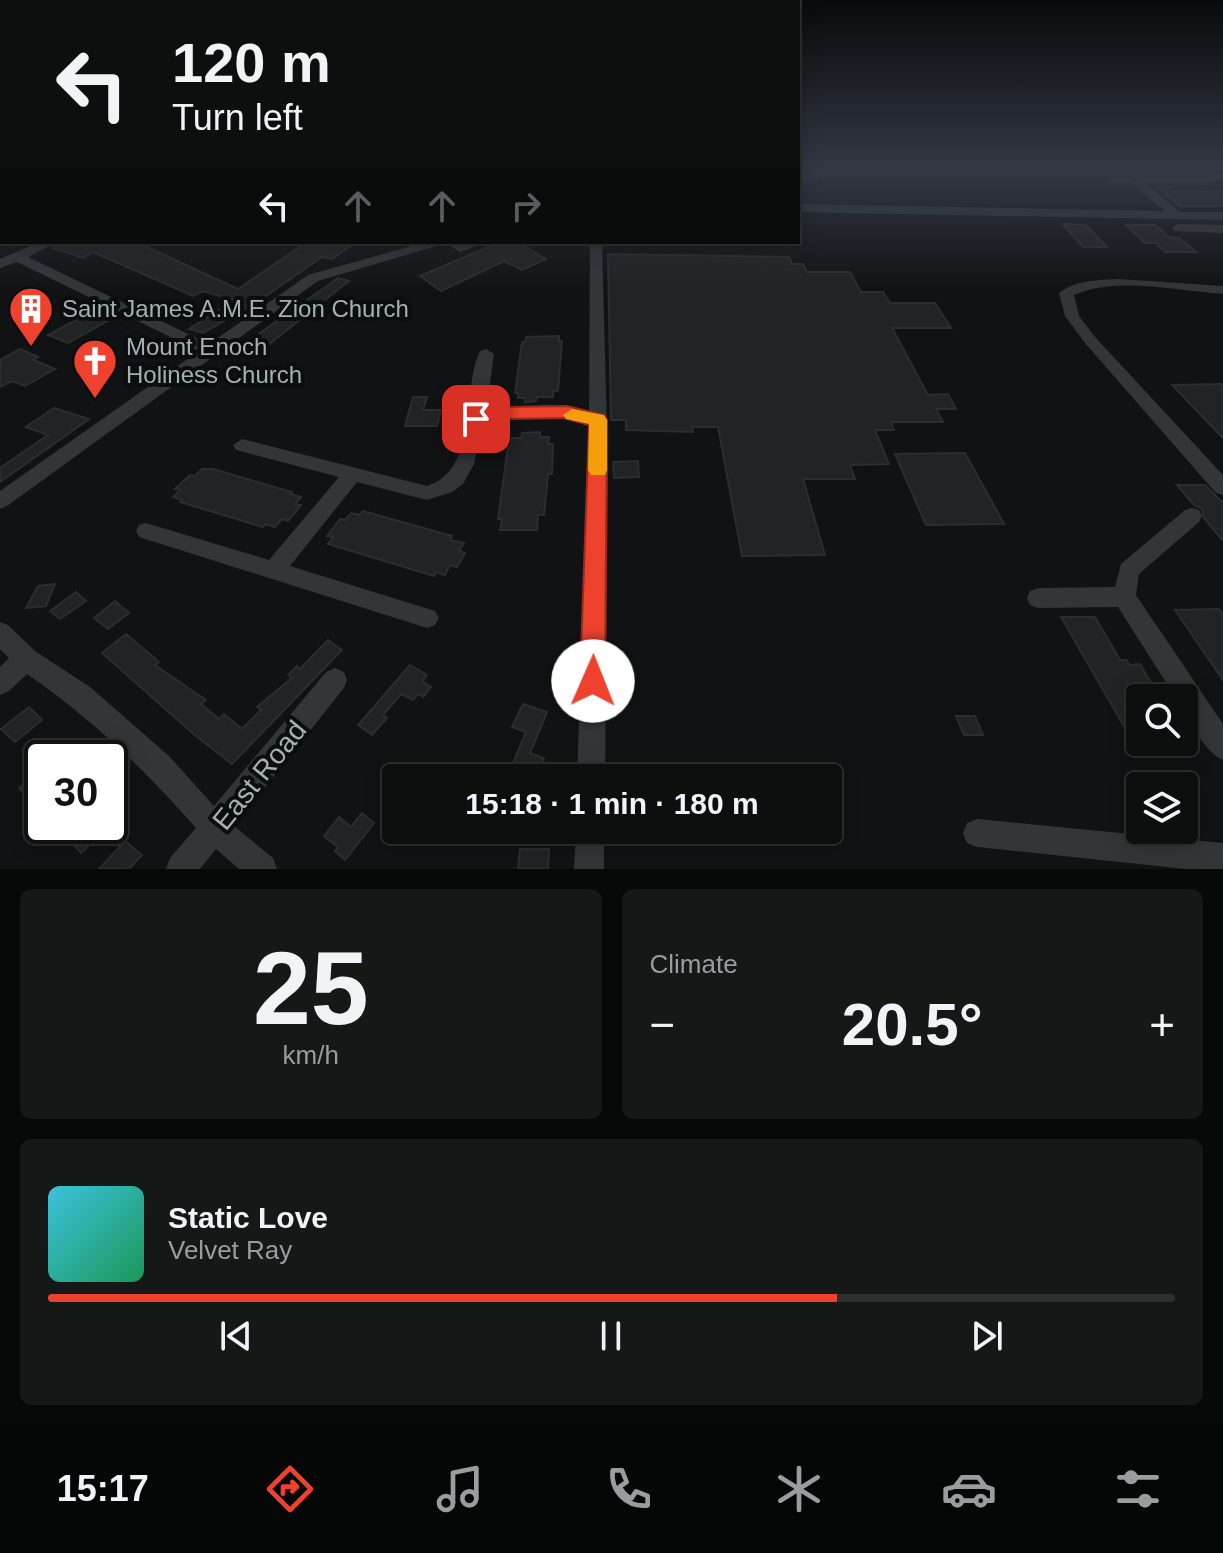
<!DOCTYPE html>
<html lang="en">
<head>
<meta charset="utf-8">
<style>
  body { margin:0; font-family:Helvetica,sans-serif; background:#161717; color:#f1f3f6; height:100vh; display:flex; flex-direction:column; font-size:30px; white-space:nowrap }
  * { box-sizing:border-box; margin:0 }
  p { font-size:26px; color:#9a9c9e }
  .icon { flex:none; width:44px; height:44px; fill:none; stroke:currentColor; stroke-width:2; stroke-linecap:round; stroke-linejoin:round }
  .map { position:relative; height:869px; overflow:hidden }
  .sheet { display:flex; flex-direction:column; gap:20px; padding:20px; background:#070808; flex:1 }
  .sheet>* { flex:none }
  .guide { position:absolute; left:0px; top:0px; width:800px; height:244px; box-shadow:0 4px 20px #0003,0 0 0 2px #2d2e2e; background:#0d0e0e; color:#f1f3f6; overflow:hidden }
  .buttons { position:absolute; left:1126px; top:684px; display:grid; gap:16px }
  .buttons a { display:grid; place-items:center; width:72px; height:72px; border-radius:8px; background:#0d0e0e; box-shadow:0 4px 20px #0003,0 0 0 2px #2d2e2e; font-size:40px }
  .speed { position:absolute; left:24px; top:740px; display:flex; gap:16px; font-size:40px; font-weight:700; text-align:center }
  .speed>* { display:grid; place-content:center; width:104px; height:104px; border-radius:50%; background:#0d0e0e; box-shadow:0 4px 20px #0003,0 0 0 2px #2d2e2e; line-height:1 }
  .speed .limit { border:4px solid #111; border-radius:12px; background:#fff; color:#111 }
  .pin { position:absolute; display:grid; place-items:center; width:68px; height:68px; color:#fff; margin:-34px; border-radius:16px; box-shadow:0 4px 12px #0006 }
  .me { position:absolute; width:88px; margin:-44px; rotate:1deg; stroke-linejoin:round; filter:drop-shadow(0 0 6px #0008) }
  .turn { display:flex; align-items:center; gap:28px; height:168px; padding:0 40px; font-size:36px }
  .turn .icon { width:104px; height:104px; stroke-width:2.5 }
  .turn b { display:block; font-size:56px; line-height:68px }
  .lanes { display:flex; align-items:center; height:76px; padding:0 40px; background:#0003; justify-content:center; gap:40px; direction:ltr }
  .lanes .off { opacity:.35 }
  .big { font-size:60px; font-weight:600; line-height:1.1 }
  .sheet .tile { flex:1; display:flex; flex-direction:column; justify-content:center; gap:12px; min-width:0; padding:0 28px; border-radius:12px; background:#161717 }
  .sheet .dial { align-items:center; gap:0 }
  .dial b { font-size:104px; line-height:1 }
  .song { display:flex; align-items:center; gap:24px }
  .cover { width:96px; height:96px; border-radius:12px; background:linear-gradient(135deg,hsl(190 70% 55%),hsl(150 70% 35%)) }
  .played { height:8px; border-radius:4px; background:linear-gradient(90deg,#ee422e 70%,#2d2e2e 70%) }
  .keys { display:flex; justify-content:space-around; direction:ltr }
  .heat { display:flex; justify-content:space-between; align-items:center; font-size:44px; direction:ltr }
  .sheet .tiles { flex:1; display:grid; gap:20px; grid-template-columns:1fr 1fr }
  .tile:last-child { grid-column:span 2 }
  .trip { position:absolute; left:382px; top:764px; width:460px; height:80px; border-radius:8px; background:#0d0e0e; box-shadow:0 4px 20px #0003,0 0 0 2px #2d2e2e; font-weight:600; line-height:80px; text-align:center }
  .tab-bar { display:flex; height:128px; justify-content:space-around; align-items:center; background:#050606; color:#9a9c9e }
  .tab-bar .icon { width:56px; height:56px }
  .tab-bar .on { color:#ee422e }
  .tab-bar b { font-size:36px; color:#f1f3f6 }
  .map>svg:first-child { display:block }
  .building { fill:#212324; stroke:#2b2d2f; stroke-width:2 }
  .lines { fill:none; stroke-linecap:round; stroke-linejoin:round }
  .minor { fill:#323638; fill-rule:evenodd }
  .route { fill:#ee422e; stroke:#9b2b1e; stroke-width:2 }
  .slow { fill:#f59e0b }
  .labels { text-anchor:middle; stroke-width:8; stroke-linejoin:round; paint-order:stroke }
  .poi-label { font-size:24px; fill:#a3b1b3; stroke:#0c0d0e; text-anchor:start }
  .near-street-label { font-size:28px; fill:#a3b1b3; stroke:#0c0d0e }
</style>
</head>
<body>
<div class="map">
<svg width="1223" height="869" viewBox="0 0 1223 869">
  <rect width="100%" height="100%" fill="#111213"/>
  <!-- building -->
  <g class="building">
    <polygon points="1135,169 1215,169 1215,170 1205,174 1140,174"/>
    <polygon points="1155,186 1175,186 1163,191 1223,192 1223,206 1180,206"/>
    <polygon points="1063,224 1086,225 1107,247 1083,247"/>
    <polygon points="1126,225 1155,225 1169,237 1179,238 1196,252 1165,252 1156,243 1145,243"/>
    <polygon points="60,242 136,242 238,289 307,242 356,242 332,259 322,257 253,305 203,333 189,329 234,300 203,291 193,296 93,252 83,258 53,248"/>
    <polygon points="500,242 517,242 546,259 522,270 504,261 441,291 420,276"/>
    <polygon points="608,254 789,257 792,264 803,264 807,272 850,272 861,292 883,292 890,303 935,303 951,328 892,328 928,395 948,394 956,409 936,409 943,422 891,422 894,430 875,430 889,464 850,465 855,479 803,479 825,555 742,556 718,427 692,427 693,432 626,430 626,420 611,420"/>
    <polygon points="338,278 349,281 262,350 243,345"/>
    <polygon points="100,307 118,315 68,343 48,335"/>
    <polygon points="559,336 559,341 562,341 558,391 553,391 553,397 537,397 536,401 525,402 525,398 518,398 518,393 515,393 522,342 525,342 526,337"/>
    <polygon points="20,349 38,357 33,360 55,369 25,386 12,381 0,387 0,360"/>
    <polygon points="1223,384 1223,438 1172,385"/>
    <polygon points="413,397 427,397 423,410 441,410 437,426 405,426"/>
    <polygon points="54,408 89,419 0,482 0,468 48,435 26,427"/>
    <polygon points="540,432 540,437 549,437 548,444 553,444 552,474 548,474 544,515 538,515 537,530 500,530 502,519 498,519 508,446 511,446 512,438 521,438 522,433"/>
    <polygon points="965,453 1004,524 926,525 895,454"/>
    <polygon points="638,461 639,477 614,478 613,462"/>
    <polygon points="202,469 213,469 292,492 290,494 301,497 295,504 301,505 288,521 282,519 275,527 265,524 263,527 180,502 182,500 173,497 180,490 175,489 190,475 195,476"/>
    <polygon points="1177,485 1205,485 1223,503 1223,541 1204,518 1202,509 1194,505"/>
    <polygon points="363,511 452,536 450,540 464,543 459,551 465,553 457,567 450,565 445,575 436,572 434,576 328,544 333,537 327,536 340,519 345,520 351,513 359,515"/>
    <polygon points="55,584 46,606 26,608 38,586"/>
    <polygon points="76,592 86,601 60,619 50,611"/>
    <polygon points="115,601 129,613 108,629 94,618"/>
    <polygon points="1219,609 1223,615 1223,680 1175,610"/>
    <polygon points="1061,617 1095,617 1120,660 1126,660 1130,665 1140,664 1160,698 1140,698 1140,754"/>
    <polygon points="126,634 159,662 155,665 206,700 201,704 219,719 224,714 242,729 261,710 257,707 292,678 288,675 297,666 300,669 328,640 342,650 232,764 196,736 102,653"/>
    <polygon points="410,665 427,675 422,681 431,687 423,697 418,694 413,700 401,694 383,715 387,718 372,735 358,725"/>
    <polygon points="523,704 547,712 530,753 544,758 537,778 508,775 526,732 512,727"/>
    <polygon points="29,707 42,720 15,742 1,729"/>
    <polygon points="956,716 975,716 983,735 964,735"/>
    <polygon points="42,768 42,814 19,788"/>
    <polygon points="362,813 374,823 345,860 335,851 338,847 324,836 339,817 351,827"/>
    <polygon points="56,826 109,826 81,853"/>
    <polygon points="125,841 142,855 129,869 99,869"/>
    <polygon points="520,849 549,849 548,869 518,869"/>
  </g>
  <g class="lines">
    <!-- minor -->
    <g class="minor">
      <polygon points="823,169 842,169 798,183 798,177"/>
      <polygon points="1223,172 1223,179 1211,183 1145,183 1180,212 1223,212 1223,220 798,212 798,204 1165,211 1131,183 1112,183 1106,180 1112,177 1209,177"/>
      <polygon points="1178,224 1223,225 1223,233 1174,231 1172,228"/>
      <polygon points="40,242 57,242 28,257 209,344 308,275 426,242 486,242 460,252 446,243 318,281 7,506 0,509 0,491 199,351 17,262 0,268 0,259"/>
      <path d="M590 242H602L608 471 605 778H577L589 424 566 418 539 416 499 419 490 425 484 423 474 464 463 484 452 492 427 500 357 482 290 566 435 611 439 618 435 625 427 628 139 537 136 531 139 525 146 523 269 560 339 477 236 450 233 445 242 439 427 486C479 470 461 390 480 351L486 349 494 354 486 412 493 408 549 405 589 412Z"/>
      <path d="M1119 279 1223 286V294C1177 291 1118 276 1074 295L1079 316 1095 337 1223 475V495L1216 493 1085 343 1065 316 1059 293C1075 280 1099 280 1119 279Z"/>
      <path d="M1192 508 1199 510 1202 516 1199 522 1139 574 1136 595 1223 724V760C1205 753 1184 717 1184 698H1176L1118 607 1038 608 1030 605 1027 598 1030 591 1038 588 1115 587 1121 564 1185 510Z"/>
      <path d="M0 622 8 625 35 651 90 687 169 756 214 806 326 672 335 668 344 672 347 680 344 688 234 826 273 858 277 869H239L216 849 200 869H166L170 858 196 828C145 770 91 718 27 674L9 691 0 695V667L9 658 0 649Z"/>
      <polygon points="977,819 1223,843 1223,869 1186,869 977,847 967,843 963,833 967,823"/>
      <polygon points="576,830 604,830 604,869 574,869"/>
    </g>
  </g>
  <!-- sky -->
  <linearGradient id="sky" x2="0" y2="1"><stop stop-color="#090a0a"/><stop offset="0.58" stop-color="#323944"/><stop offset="1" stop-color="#323944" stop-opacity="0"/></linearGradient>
  <rect width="1223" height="291" fill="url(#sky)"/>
  <!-- route -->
  <polygon class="route" points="567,406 604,415 607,420 605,681 602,690 593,693 584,690 580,681 589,425 564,418 504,419 490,425 476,425 467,419 470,415 504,407"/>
  <!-- slow -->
  <polygon class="slow" points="572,409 604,415 607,420 607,470 605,475 591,475 588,470 589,424 566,419 563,415"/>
  <!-- icons -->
  <defs>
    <g id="building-pin" transform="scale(2.3)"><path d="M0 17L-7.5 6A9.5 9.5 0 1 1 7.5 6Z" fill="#ee422e" stroke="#0c0d0e"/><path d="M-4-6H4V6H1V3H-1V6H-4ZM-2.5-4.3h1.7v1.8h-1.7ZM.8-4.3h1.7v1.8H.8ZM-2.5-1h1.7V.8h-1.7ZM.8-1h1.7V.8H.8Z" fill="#fff"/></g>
    <g id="church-pin" transform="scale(2.3)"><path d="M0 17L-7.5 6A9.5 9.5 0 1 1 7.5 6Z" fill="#ee422e" stroke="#0c0d0e"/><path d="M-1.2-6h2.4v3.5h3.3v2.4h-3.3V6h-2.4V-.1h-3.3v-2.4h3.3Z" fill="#fff"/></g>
  </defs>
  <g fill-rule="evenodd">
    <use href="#building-pin" x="31" y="309"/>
    <use href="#church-pin" x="95" y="361"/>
  </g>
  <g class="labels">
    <!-- poi labels -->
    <g class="poi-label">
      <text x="62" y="317">Saint James A.M.E. Zion Church</text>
      <text x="126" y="355">Mount Enoch<tspan x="126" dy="28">Holiness Church</tspan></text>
    </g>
    <!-- near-street labels -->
    <g class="near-street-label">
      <text transform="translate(259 775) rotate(-51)" y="10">East Road</text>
    </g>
  </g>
</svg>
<div class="buttons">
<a><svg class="icon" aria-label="search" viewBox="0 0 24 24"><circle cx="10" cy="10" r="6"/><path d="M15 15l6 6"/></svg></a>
<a><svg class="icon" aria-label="layers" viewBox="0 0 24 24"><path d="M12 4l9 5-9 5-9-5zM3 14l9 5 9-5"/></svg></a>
</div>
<div class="speed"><div class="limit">30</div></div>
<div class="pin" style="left:476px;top:419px;background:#d93025"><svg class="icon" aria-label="arrive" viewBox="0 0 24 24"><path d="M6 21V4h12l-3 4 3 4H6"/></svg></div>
<svg class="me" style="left:593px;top:681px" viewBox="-20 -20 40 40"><circle r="19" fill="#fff"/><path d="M0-13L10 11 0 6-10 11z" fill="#ee422e"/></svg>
<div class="trip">15:18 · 1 min · 180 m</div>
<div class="guide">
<div class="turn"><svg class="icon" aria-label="left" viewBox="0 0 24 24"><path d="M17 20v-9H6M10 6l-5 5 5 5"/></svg><div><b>120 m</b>Turn left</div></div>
<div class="lanes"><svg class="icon" aria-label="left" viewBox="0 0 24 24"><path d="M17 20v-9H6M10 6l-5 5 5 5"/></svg><svg class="icon off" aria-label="ahead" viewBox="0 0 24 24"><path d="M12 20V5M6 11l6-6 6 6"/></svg><svg class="icon off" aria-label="ahead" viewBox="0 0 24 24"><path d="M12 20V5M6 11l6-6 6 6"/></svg><svg class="icon off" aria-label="right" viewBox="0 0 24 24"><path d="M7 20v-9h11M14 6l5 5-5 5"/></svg></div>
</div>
</div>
<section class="sheet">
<div class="tiles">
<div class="tile dial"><b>25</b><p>km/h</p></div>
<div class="tile"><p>Climate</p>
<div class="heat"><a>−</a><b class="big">20.5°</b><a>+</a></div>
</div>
<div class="tile">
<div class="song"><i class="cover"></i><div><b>Static Love</b><p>Velvet Ray</p></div></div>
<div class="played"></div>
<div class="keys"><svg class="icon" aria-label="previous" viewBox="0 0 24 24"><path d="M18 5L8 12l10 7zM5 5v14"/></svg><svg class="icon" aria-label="pause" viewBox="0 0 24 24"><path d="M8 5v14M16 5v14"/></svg><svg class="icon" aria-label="next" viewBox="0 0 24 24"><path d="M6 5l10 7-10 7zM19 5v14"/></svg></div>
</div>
</div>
</section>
<nav class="tab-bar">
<b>15:17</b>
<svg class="icon on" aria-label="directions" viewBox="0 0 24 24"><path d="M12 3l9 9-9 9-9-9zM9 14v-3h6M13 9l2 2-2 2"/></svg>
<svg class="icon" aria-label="music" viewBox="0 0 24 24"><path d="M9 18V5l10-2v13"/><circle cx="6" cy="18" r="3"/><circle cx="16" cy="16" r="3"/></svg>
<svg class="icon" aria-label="phone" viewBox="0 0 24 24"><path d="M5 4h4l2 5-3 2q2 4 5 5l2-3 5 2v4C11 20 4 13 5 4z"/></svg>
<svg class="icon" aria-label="climate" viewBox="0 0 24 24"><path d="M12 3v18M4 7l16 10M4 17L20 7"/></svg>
<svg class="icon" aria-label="car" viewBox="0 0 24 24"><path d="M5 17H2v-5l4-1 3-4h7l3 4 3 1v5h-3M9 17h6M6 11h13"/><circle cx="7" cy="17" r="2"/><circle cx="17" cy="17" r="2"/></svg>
<svg class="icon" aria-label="filters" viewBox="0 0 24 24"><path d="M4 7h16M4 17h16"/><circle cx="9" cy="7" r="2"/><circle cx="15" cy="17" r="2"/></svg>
</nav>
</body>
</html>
